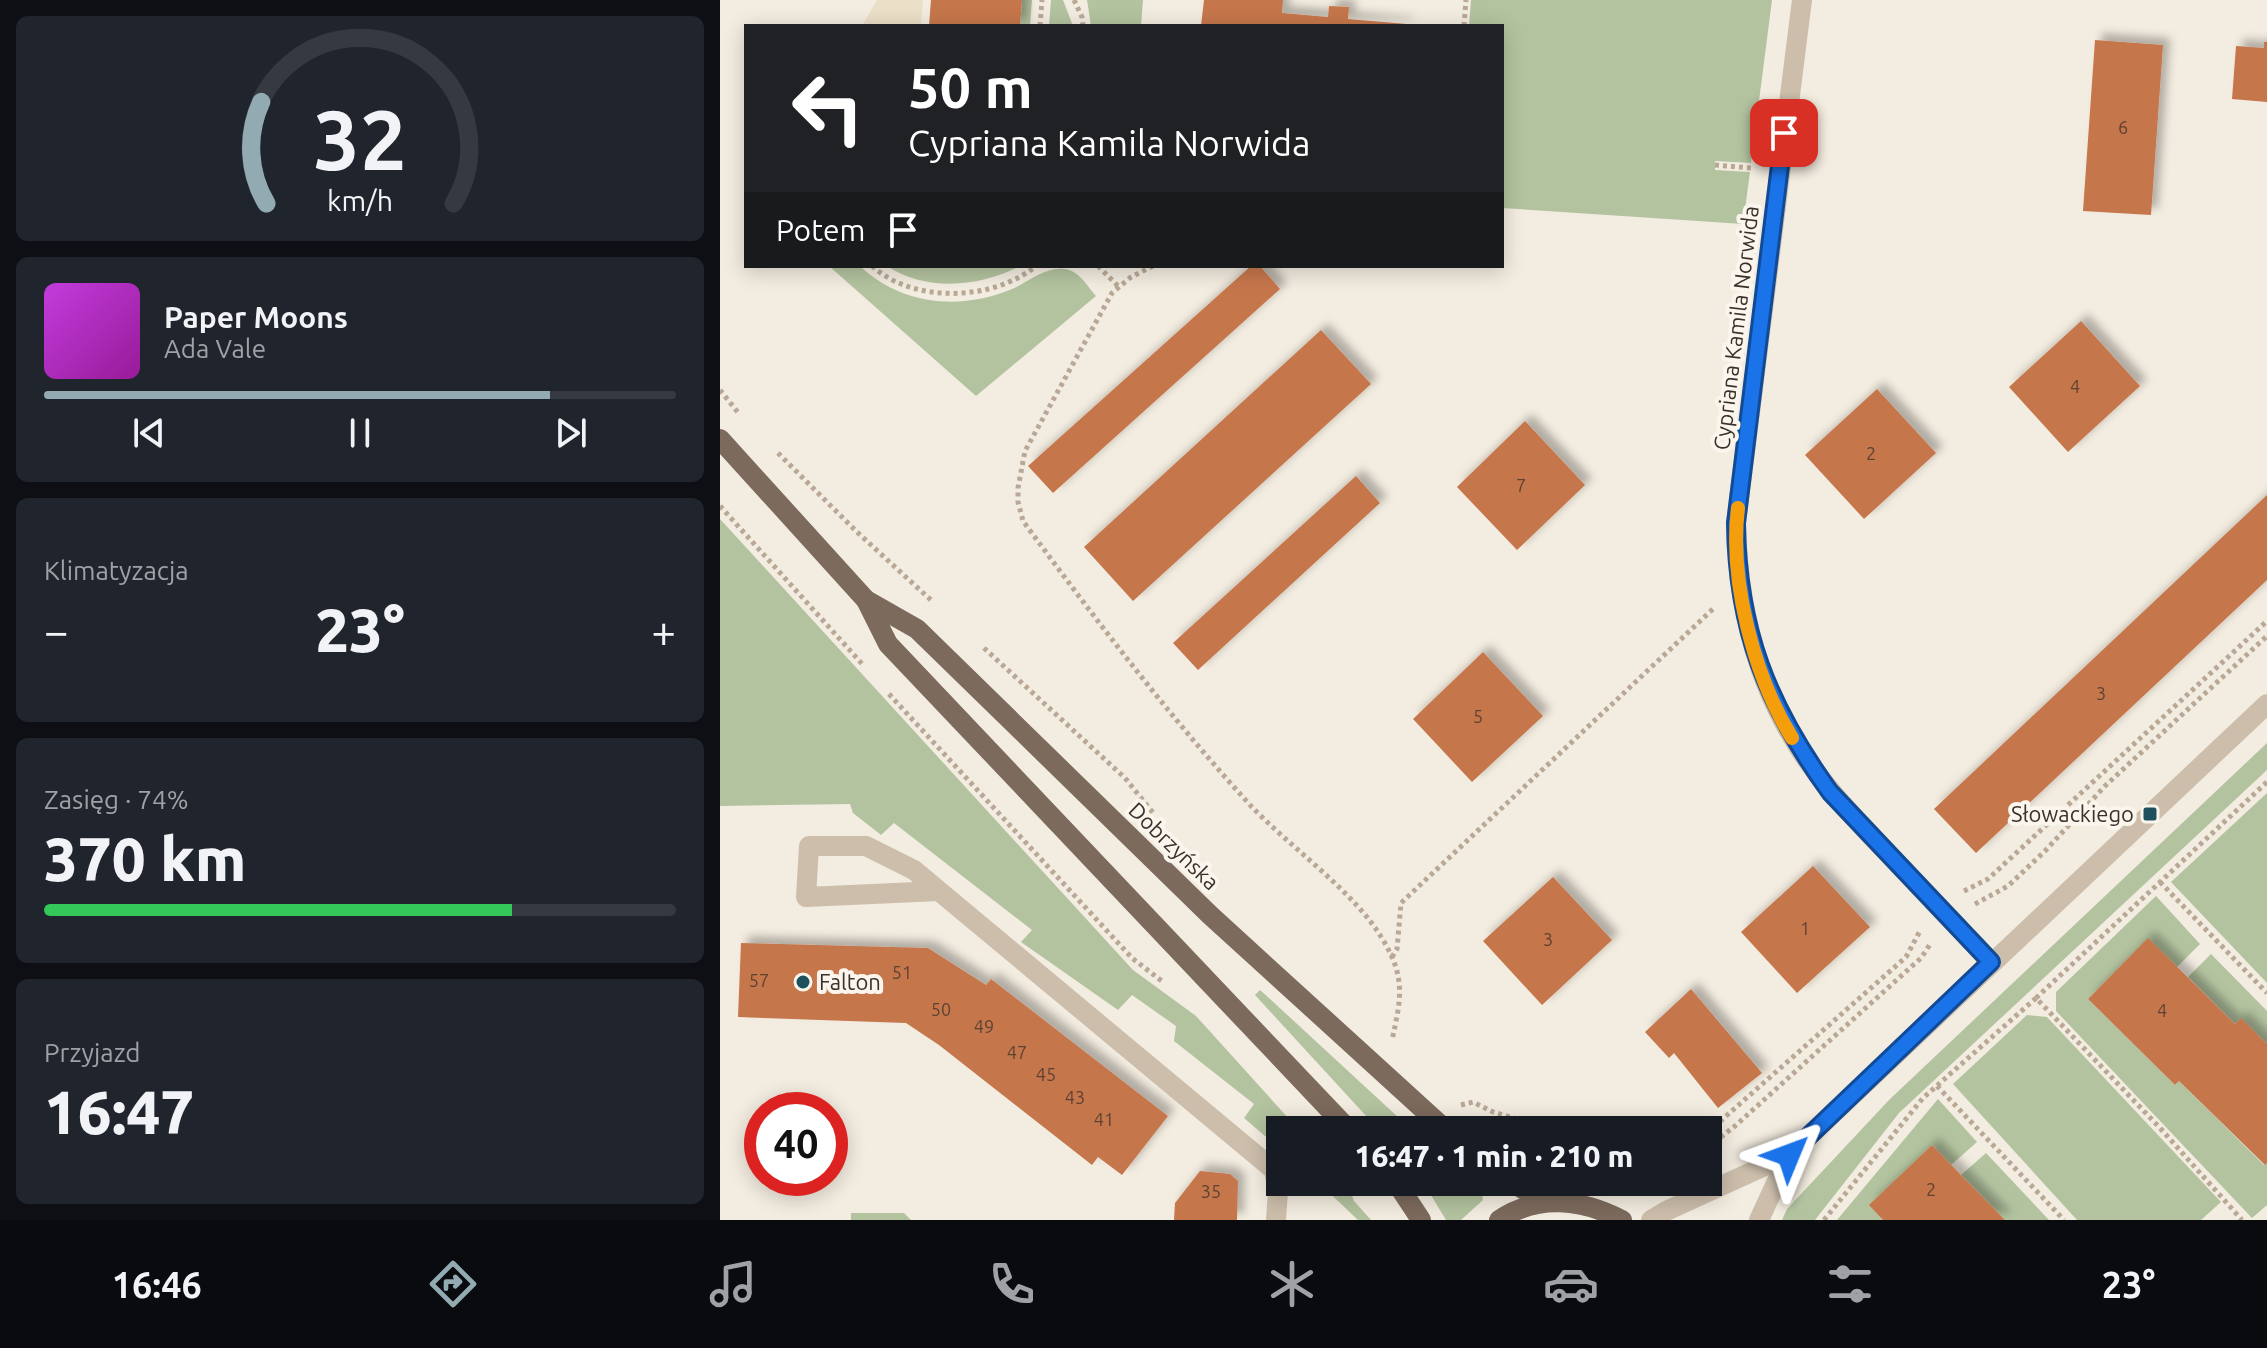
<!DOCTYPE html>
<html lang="pl">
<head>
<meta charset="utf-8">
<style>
  body { margin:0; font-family:Ubuntu,sans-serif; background:#20242c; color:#f1f3f6; height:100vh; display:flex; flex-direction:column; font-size:30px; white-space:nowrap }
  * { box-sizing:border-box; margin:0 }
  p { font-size:26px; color:#9ea1a6 }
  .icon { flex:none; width:44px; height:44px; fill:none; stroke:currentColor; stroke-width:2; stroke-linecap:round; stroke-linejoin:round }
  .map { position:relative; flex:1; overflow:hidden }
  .drawer { display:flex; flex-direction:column; gap:16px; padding:16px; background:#0d0f14; width:720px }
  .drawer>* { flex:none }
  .guide { position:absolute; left:24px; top:24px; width:760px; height:244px; border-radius:0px; box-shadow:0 4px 20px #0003; background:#202124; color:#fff; overflow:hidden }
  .speed { position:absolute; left:24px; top:1092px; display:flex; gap:16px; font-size:40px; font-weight:700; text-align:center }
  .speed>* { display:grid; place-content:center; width:104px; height:104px; border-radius:50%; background:#171b24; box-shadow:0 4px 20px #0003; line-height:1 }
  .speed .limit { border:12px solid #d22; background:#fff; color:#111 }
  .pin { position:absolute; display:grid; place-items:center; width:68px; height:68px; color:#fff; margin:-34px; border-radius:16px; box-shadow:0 4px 12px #0006 }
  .me { position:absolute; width:88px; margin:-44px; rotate:46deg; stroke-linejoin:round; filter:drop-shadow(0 0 6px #0008) }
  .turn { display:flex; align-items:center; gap:28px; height:168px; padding:0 32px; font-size:36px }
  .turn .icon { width:104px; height:104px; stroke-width:2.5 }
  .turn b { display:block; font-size:56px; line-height:68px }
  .then { display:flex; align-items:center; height:76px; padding:0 32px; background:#0003; gap:16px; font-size:30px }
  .big { font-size:60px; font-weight:800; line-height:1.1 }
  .drawer .card { flex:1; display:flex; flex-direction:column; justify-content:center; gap:12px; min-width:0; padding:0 28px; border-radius:12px; background:#20242c }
  .drawer .dial { align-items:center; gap:0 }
  .dial svg { height:208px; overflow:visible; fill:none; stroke:#363941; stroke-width:7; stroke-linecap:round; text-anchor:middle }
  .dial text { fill:#f1f3f6; stroke:none }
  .song { display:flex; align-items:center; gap:24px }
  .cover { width:96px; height:96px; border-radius:12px; background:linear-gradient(135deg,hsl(290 70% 55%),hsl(300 70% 35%)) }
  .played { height:8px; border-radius:4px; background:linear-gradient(90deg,#92aab1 80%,#363941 80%) }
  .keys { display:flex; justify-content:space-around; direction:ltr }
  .heat { display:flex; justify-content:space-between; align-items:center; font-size:44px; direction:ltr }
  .charge { height:12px; border-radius:6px; background:linear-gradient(90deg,#34c759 74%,#363941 0) }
  .trip { position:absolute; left:546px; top:1116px; width:456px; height:80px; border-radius:0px; background:#171b24; box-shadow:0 4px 20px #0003; font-weight:800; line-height:80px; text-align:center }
  .tabs { display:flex; height:128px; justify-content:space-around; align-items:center; background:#090b0e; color:#9ea1a6 }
  .tabs .icon { width:56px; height:56px }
  .tabs .selected { color:#92aab1 }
  .tabs b { font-size:36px; color:#f1f3f6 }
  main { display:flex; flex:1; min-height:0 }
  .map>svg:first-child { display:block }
  .green { fill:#b3c39f }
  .plaza { fill:#ebdfc7 }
  .building { fill:#c6764b; filter:url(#shadow) }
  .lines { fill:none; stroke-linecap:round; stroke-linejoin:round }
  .path { stroke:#b8a895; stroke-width:5; stroke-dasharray:4 4; stroke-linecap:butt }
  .minor { stroke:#ccbeab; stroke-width:20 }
  .major { stroke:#7c6a5c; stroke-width:20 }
  .route-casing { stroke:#114b97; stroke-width:20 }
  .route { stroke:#1a73e8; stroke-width:14 }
  .slow { stroke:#f59e0b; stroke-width:14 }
  .poi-dot { fill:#1f515c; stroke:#faf6ed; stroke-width:3 }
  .labels { text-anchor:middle; stroke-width:8; stroke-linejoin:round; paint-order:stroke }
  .number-label { font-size:18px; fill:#5d4232 }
  .street-label { font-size:22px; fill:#3a312a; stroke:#faf6ed }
  .poi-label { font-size:22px; fill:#3a312a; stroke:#faf6ed; text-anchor:end }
</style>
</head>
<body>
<main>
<section class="drawer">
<div class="card dial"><svg viewBox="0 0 100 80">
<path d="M14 69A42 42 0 1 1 86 69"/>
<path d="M14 69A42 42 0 0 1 12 30" stroke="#92aab1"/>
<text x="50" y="56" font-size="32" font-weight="700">32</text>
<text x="50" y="72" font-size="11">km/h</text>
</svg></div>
<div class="card">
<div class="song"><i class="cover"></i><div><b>Paper Moons</b><p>Ada Vale</p></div></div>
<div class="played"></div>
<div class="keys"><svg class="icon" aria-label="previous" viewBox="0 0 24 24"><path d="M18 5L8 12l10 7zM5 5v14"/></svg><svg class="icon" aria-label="pause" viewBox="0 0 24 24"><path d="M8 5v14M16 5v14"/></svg><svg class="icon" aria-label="next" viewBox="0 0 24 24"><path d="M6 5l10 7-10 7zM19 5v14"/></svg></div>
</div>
<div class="card"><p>Klimatyzacja</p>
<div class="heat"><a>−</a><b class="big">23°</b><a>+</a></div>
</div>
<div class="card"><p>Zasięg · 74%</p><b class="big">370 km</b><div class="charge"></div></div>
<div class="card"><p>Przyjazd</p><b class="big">16:47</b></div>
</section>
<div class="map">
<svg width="1547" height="1220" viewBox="0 0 1547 1220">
  <defs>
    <filter id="shadow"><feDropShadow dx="7" dy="-7" stdDeviation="4" flood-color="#0004"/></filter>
  </defs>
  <rect width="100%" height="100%" fill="#f3ece0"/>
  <!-- green -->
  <g class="green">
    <polygon points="302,0 312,0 310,26 300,26"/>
    <polygon points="331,0 343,0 353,26 329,26"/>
    <polygon points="367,0 423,0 421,26 371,26"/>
    <polygon points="751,0 1052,0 1031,163 995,161 995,170 1030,172 1023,224 782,208 782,26 749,26"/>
    <path d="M109 266H140C181 305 240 311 292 289 309 282 324 267 344 269 359 270 367 286 376 296L256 396Z"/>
    <path d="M167 266H300C260 287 206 292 167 266Z"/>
    <polygon points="0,519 413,970 476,1016 579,1130 560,1130 560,1149 524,1118 534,1104 454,1041 456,1026 412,995 398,1010 301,942 312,930 174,823 161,835 133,813 130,804 0,806"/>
    <polygon points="1547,743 1547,770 1179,1113 1095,1220 1062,1220 1067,1209 1169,1100"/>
    <polygon points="1547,793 1547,983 1451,882"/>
    <polygon points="1436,896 1480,944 1457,967 1428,939 1368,999 1455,1085 1459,1081 1544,1165 1547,1163 1547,1205 1532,1218 1336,1011 1336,992"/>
    <polygon points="1491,954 1547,1011 1547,1044 1521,1019 1515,1024 1468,977"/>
    <polygon points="540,990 550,999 692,1130 659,1130 535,995"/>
    <polygon points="1307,1015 1327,1017 1501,1202 1481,1220 1357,1220 1233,1084"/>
    <polygon points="1218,1099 1257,1142 1231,1165 1212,1145 1150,1205 1163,1220 1117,1220"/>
    <polygon points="1266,1153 1329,1220 1285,1220 1241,1175"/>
    <polygon points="598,1182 627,1182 634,1201 651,1220 638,1220"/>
    <polygon points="703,1182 748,1182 762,1194 763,1200 741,1220 726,1220"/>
    <polygon points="899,1182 953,1182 957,1185 921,1189"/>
    <polygon points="131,1213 184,1213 191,1220 131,1220"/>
  </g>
  <!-- plaza -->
  <polygon class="plaza" points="157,0 203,0 201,26 142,26"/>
  <!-- building -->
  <g class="building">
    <polygon points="211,0 302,0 300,26 209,26"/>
    <polygon points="484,0 563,0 562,13 608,17 609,6 629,7 628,19 687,24 687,26 481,26"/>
    <polygon points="1375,40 1443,45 1431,215 1363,211"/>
    <polygon points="1544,42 1547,42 1547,102 1512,99 1516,46 1544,48"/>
    <polygon points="531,266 540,266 560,289 333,493 308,466"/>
    <polygon points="1361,321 1420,386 1348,452 1289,387"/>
    <polygon points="601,330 651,384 413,601 364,547"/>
    <polygon points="1157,389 1216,453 1144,519 1085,455"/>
    <polygon points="805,421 865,485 797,550 737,487"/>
    <polygon points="636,476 660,503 478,670 453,643"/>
    <polygon points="1547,495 1547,580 1256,853 1214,809"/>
    <polygon points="763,652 823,716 752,782 693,719"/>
    <polygon points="1093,866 1150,927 1077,993 1021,932"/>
    <polygon points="833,877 892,940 822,1005 763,941"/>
    <polygon points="1428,938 1515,1024 1521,1018 1547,1044 1547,1163 1545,1165 1459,1081 1455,1085 1368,999"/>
    <polygon points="21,943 208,948 266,985 271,979 448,1116 402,1175 378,1157 372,1165 219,1045 186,1023 18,1017"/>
    <polygon points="971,989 1042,1073 998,1108 954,1053 949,1058 925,1032"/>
    <polygon points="1212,1145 1241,1175 1285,1220 1163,1220 1149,1205"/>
    <polygon points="480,1171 510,1174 518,1181 517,1220 454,1220 455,1203"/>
  </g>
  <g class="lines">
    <!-- path -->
    <g class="path">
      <polyline points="354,0 362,17 363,26"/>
      <polyline points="320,26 322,0"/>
      <polyline points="744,26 746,0"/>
      <polyline points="995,165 1031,168"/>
      <path d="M152 266C194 304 273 301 316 266"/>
      <polyline points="378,266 399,287"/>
      <path d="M433 266 411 277 392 293 305 451 298 488V502L303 521C375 619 449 716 531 806 571 848 635 892 663 940 686 978 681 999 672 1040"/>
      <polyline points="0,390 20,415"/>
      <polyline points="58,453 137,532 212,601"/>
      <polyline points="0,506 144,666"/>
      <polyline points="264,648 405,778 434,814"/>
      <polyline points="169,694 412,958 443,982"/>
      <polyline points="1440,882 1547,993"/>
      <polyline points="1244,891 1268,879 1547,621"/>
      <polyline points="1255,904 1288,886 1325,851 1385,786 1547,636"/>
      <polyline points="672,957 677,949 681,903 994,608"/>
      <polyline points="1316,998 1547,782"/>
      <polyline points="1217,1086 1344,1220"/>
      <polyline points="741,1105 753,1102 773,1112 835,1130"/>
      <polyline points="760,1123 783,1130"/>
      <polyline points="988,1132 1186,957 1201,929"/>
      <polyline points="988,1147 1015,1126 1201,958 1211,943"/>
      <polyline points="1104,1220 1203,1098 1316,998 1440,1128 1522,1220"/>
    </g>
    <!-- minor -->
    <g class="minor">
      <path d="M1082 0 1016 523C1017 595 1033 670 1070 733 1094 776 1128 811 1162 847 1198 885 1235 924 1271 962"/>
      <polyline points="219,891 86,897 89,846 146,846 194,870 219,891 554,1170 558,1191 556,1220"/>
      <polyline points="931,1220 946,1211 1069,1155 1547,704"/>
      <polyline points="1039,1220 1069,1155"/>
    </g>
    <!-- major -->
    <g class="major">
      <polyline points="0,439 146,600 168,644 629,1130"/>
      <polyline points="146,600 197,629 490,915 726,1130"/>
      <polyline points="676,1182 701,1220"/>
      <polyline points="791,1182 825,1202"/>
      <path d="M779 1220C818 1194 862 1199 902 1220"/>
    </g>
  </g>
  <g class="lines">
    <!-- route casing -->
    <g class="route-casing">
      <path id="route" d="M1064 133 1016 523C1017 630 1048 706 1110 792L1271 962 1069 1155"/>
    </g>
    <!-- route -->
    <use href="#route" class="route"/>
    <!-- slow -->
    <path class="slow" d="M1018 508C1009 581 1034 676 1072 738"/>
  </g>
  <!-- markers -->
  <g class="poi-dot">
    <rect x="1422" y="806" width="16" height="16" rx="4"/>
    <circle cx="83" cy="982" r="8"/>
  </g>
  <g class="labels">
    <!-- number labels -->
    <g class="number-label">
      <text x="1403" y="134">6</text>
      <text x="1355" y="393">4</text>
      <text x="1151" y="460">2</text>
      <text x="801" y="492">7</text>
      <text x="1381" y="700">3</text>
      <text x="758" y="723">5</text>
      <text x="1085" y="935">1</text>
      <text x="828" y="946">3</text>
      <text x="182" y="979">51</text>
      <text x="39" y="987">57</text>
      <text x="221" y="1016">50</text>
      <text x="1442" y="1017">4</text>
      <text x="264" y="1033">49</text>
      <text x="297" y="1059">47</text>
      <text x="326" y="1081">45</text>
      <text x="355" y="1104">43</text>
      <text x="384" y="1126">41</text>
      <text x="1211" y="1196">2</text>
      <text x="491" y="1198">35</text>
    </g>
    <!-- street labels -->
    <g class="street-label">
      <text transform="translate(1016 328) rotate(-83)" y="8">Cypriana Kamila Norwida</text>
      <text transform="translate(454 846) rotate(44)" y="8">Dobrzyńska</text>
    </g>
    <!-- poi labels -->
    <g class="poi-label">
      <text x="1414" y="822">Słowackiego</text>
      <text x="99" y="990" text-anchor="start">Falton</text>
    </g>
  </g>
</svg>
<div class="speed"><div class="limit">40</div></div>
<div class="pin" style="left:1064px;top:133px;background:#d93025"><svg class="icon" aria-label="arrive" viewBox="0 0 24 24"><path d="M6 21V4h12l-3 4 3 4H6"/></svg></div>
<svg class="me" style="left:1069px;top:1155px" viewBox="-20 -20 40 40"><path d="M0-17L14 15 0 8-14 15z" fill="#1a73e8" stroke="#fff" stroke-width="4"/></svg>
<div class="trip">16:47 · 1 min · 210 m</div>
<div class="guide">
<div class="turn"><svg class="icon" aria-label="left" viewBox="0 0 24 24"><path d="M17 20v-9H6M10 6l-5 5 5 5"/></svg><div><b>50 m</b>Cypriana Kamila Norwida</div></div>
<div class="then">Potem<svg class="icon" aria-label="arrive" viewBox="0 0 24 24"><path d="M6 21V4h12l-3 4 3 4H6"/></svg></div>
</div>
</div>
</main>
<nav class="tabs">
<b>16:46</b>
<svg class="icon selected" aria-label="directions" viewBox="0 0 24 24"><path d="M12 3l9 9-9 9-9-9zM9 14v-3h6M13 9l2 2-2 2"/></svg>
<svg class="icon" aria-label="music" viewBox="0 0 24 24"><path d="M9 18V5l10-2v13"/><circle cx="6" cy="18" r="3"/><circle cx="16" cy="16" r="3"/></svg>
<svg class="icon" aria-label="phone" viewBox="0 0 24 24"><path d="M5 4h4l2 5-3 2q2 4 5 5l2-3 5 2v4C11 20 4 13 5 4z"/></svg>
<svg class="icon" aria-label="climate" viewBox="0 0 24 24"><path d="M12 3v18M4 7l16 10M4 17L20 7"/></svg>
<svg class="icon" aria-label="car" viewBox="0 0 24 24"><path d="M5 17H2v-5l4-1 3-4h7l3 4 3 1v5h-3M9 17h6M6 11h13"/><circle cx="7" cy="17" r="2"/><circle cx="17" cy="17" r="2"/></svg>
<svg class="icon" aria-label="filters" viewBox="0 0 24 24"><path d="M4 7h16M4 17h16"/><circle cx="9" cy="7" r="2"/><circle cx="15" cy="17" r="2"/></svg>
<b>23°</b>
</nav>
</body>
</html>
